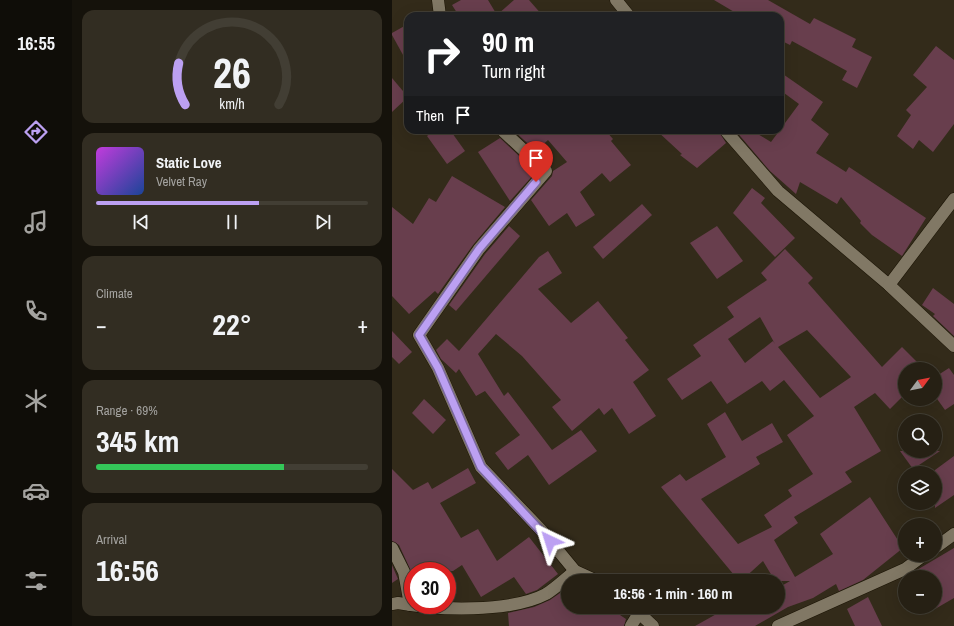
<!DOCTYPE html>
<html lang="en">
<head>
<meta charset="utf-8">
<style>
  body { margin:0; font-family:"Archivo Narrow",sans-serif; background:#322d22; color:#f1f3f6; height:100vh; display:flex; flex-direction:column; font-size:15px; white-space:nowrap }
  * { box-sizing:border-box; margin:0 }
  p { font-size:13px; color:#a4a3a0 }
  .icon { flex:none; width:22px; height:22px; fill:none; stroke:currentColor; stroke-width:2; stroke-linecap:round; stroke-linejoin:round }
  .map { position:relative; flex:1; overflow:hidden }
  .side { display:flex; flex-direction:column; gap:10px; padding:10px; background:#15120b; width:320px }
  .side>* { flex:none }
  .banner { position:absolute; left:12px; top:12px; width:380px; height:122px; border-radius:12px; box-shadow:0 4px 16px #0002,0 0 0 1px #423e34; background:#202124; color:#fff; overflow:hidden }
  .needle { width:26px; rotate:58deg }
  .fabs { position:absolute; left:506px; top:362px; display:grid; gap:8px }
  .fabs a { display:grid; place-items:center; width:44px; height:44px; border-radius:50%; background:#262014; box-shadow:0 4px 16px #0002,0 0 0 1px #423e34; font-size:20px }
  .speed { position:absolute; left:12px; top:562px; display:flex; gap:8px; font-size:20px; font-weight:700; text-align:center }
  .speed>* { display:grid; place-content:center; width:52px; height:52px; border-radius:50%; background:#262014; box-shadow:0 4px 16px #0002,0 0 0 1px #423e34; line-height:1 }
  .speed .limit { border:6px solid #d22; background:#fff; color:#111 }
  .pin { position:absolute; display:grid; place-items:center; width:34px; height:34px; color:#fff; margin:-41px -17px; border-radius:50% 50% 50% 0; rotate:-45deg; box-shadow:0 0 4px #0007 }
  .pin .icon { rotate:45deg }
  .me { position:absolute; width:44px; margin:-22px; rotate:319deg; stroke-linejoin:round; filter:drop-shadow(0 0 3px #0008) }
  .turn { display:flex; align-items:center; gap:14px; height:84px; padding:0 12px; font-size:18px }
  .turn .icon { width:52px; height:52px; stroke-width:2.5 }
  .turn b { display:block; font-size:28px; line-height:34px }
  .then { display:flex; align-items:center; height:38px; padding:0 12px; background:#0003; gap:8px; font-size:15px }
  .big { font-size:30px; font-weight:700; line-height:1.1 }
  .side .card { flex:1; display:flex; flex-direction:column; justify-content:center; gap:6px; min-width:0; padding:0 14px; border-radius:12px; background:#322d22 }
  .side .dial { align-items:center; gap:0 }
  .dial svg { height:104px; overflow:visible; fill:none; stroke:#423e34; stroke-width:7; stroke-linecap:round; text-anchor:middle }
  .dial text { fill:#f1f3f6; stroke:none }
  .song { display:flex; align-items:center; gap:12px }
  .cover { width:48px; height:48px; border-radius:6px; background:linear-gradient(135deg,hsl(290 70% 55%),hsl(220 70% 35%)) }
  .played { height:4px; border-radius:2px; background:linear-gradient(90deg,#bca0f2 60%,#423e34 60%) }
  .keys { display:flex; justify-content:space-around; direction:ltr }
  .heat { display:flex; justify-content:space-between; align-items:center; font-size:22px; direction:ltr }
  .charge { height:6px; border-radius:3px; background:linear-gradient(90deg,#34c759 69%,#423e34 0) }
  .trip { position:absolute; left:169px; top:574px; width:224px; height:40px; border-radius:20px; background:#262014; box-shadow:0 4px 16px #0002,0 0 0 1px #423e34; font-weight:700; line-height:40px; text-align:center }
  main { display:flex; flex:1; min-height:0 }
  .tab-bar { display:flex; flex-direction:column; width:72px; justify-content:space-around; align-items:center; background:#0f0d08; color:#a4a3a0 }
  .tab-bar .icon { width:28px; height:28px }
  .tab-bar .active { color:#bca0f2 }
  .tab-bar b { font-size:18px; color:#f1f3f6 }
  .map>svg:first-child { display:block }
  .building { fill:#683e4d; fill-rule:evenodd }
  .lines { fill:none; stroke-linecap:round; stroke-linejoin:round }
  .minor-casing { stroke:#1a1304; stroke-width:13 }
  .minor { stroke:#817865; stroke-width:12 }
  .route-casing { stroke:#7a689d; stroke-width:10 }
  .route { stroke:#bca0f2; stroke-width:7 }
</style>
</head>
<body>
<main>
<nav class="tab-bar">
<b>16:55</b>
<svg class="icon active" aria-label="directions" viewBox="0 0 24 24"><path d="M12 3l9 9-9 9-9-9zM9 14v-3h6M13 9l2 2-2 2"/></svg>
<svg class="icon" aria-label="music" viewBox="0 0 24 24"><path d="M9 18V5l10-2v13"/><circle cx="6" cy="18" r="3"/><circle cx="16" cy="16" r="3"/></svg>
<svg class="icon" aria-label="phone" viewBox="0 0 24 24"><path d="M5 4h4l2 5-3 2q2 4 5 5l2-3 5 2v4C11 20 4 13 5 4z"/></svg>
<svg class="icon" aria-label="climate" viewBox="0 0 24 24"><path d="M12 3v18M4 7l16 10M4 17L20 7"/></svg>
<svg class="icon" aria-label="car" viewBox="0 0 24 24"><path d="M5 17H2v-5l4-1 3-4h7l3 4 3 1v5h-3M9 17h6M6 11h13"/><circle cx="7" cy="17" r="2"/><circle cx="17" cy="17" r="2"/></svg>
<svg class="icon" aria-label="filters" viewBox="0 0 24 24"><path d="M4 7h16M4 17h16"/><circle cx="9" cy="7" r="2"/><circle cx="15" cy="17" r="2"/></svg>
</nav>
<section class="side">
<div class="card dial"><svg viewBox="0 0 100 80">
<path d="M14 69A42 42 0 1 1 86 69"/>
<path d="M14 69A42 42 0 0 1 9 37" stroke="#bca0f2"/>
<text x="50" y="56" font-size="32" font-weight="700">26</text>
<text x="50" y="72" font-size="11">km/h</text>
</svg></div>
<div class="card">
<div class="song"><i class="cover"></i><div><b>Static Love</b><p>Velvet Ray</p></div></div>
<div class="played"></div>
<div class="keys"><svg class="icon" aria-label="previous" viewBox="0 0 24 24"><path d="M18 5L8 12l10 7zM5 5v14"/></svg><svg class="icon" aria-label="pause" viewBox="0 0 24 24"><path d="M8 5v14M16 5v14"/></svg><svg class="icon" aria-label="next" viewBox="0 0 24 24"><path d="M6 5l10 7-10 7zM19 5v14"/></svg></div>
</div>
<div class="card"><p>Climate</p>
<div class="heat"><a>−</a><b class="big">22°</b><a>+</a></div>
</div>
<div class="card"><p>Range · 69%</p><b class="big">345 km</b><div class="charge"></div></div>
<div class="card"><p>Arrival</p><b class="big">16:56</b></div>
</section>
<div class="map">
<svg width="562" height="626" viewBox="0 0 562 626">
  <rect width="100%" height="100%" fill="#332b1a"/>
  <!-- building -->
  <g class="building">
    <polygon points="69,0 96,0 105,15 122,0 137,0 151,16 67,16 60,5"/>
    <polygon points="322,0 376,0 418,24 422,18 464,39 460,47 480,57 465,88 450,80 455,71 400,41 398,45 388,40 388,16 349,16"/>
    <polygon points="16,24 16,64 0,35 0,33"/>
    <polygon points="544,46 562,60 562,124 541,152 527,140 521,149 505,136 519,115 514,110 535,87 521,75"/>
    <polygon points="388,72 431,102 419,120 437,134 424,153 454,172 457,167 534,218 510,256 480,235 468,223 469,221 449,197 445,204 408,182 404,194 378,171 343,130 359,130 379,142 407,104 388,90"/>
    <polygon points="0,78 16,97 0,112"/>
    <polygon points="43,130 58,130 73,151 55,164 35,136"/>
    <polygon points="121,130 213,130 221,139 219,141 239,165 218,182 210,173 188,192 203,215 184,227 175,213 157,226 139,200 160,176 161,171 175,162 156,140 144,151"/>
    <polygon points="264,130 326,130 334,143 305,168 288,155 290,154"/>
    <polygon points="108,138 144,172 118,201 86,152"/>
    <polygon points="60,176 113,207 81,245 46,294 43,291 17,314 0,296 0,207 21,224 37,198 44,202"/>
    <polygon points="360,188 373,198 369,203 403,238 383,257 341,213"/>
    <polygon points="250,204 260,215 211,259 201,247"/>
    <polygon points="117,226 128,236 64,311 57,305 93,254"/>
    <polygon points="325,226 351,261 325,279 298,243"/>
    <path d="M393 249 421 278 416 283 490 367 510 347 532 369H513V394L498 409 483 393 462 407 489 451 453 472 460 482 402 517 406 523 382 540 403 577 441 554 428 534 478 497 511 548 471 580 447 591 444 584 421 598 396 607 363 626H303L337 607 341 613 352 607H386V588L398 581H383L371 561 349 581H347L269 487 288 474 294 481 334 457 315 424 333 412 350 441 380 423 391 442 364 457 368 464 309 499 346 544 380 527 372 515 400 496 396 490 421 474 395 435 422 416 392 380 378 391 370 381 335 404 319 381 290 400 275 379 309 356 301 345 342 317 335 307 375 280 369 273ZM368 317 383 344 381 341 353 363 336 339ZM415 330 459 377 428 398 386 347Z"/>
    <polygon points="156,251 170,273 146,289 179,323 206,301 236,338 233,340 257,370 241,382 264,416 237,434 220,408 212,415 207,408 180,431 160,407 169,400 130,356 104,334 86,354 112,396 116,392 160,450 189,430 205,451 157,485 136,455 116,470 103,453 128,435 93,391 84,396 67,369 64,373 49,359 44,350 55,339 67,351 147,257"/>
    <polygon points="541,288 562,304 562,336 541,316 543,314 530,305"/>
    <polygon points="0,331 20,352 7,364 0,357"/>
    <polygon points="557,368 562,375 562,404 553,410 543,396 543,377"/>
    <polygon points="32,399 54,420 41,434 20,413"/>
    <polygon points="508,451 548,451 521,469"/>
    <polygon points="562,456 562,495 543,508 543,470"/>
    <polygon points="76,468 84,483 48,503 69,538 86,529 105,561 137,537 166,574 145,590 134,594 122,577 89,597 70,565 61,571 19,571 7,545 0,541 0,469 21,490 36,482 40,489"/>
    <polygon points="562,548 562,598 543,609 543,577 513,577"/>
    <polygon points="0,565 6,579 0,583"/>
    <polygon points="168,593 176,593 176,607 216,607 234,619 232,626 117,626 116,613 142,607 158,600"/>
    <polygon points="476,597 490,626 463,626 455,609"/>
  </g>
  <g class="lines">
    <!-- minor casing -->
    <g class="minor-casing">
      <g id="minor">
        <polyline points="46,0 48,16"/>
        <polyline points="224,0 237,16"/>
        <polyline points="110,130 154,171 87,249 27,335 46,368 89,467 150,531 183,571"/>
        <polyline points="333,130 386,191 497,285 562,346"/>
        <polyline points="497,285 562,199"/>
        <polyline points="0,548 12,572 18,605"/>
        <polyline points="543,548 562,534"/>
        <path d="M0 604 6 603C45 610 118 613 154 594 164 588 174 578 183 571L205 581"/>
        <polyline points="247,613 261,626"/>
        <polyline points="239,626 247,613 240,607"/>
        <polyline points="386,626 513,569 532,555"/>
      </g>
    </g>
    <!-- minor -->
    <use href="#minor" class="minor"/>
  </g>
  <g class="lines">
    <!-- route casing -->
    <g class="route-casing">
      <polyline id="route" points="144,182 87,249 27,335 46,368 89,467 158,541"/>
    </g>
    <!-- route -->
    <use href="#route" class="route"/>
  </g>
</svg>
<div class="fabs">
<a><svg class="needle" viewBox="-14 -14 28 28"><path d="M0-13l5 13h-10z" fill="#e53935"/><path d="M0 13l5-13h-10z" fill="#a4a3a0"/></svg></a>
<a><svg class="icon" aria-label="search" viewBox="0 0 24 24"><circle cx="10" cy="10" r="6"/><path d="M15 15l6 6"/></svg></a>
<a><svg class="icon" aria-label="layers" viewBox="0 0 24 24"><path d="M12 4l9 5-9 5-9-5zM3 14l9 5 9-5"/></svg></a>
<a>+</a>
<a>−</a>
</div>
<div class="speed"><div class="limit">30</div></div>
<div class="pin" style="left:144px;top:182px;background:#d93025"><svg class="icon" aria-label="arrive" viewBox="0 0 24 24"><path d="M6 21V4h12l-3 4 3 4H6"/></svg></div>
<svg class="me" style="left:158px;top:541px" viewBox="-20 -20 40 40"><path d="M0-17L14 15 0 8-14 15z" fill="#bca0f2" stroke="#fff" stroke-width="4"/></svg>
<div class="trip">16:56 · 1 min · 160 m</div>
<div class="banner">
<div class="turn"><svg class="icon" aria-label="right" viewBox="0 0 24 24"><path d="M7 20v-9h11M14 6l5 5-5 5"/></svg><div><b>90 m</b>Turn right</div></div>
<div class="then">Then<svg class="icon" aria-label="arrive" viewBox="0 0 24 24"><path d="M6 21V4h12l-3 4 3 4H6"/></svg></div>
</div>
</div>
</main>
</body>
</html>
